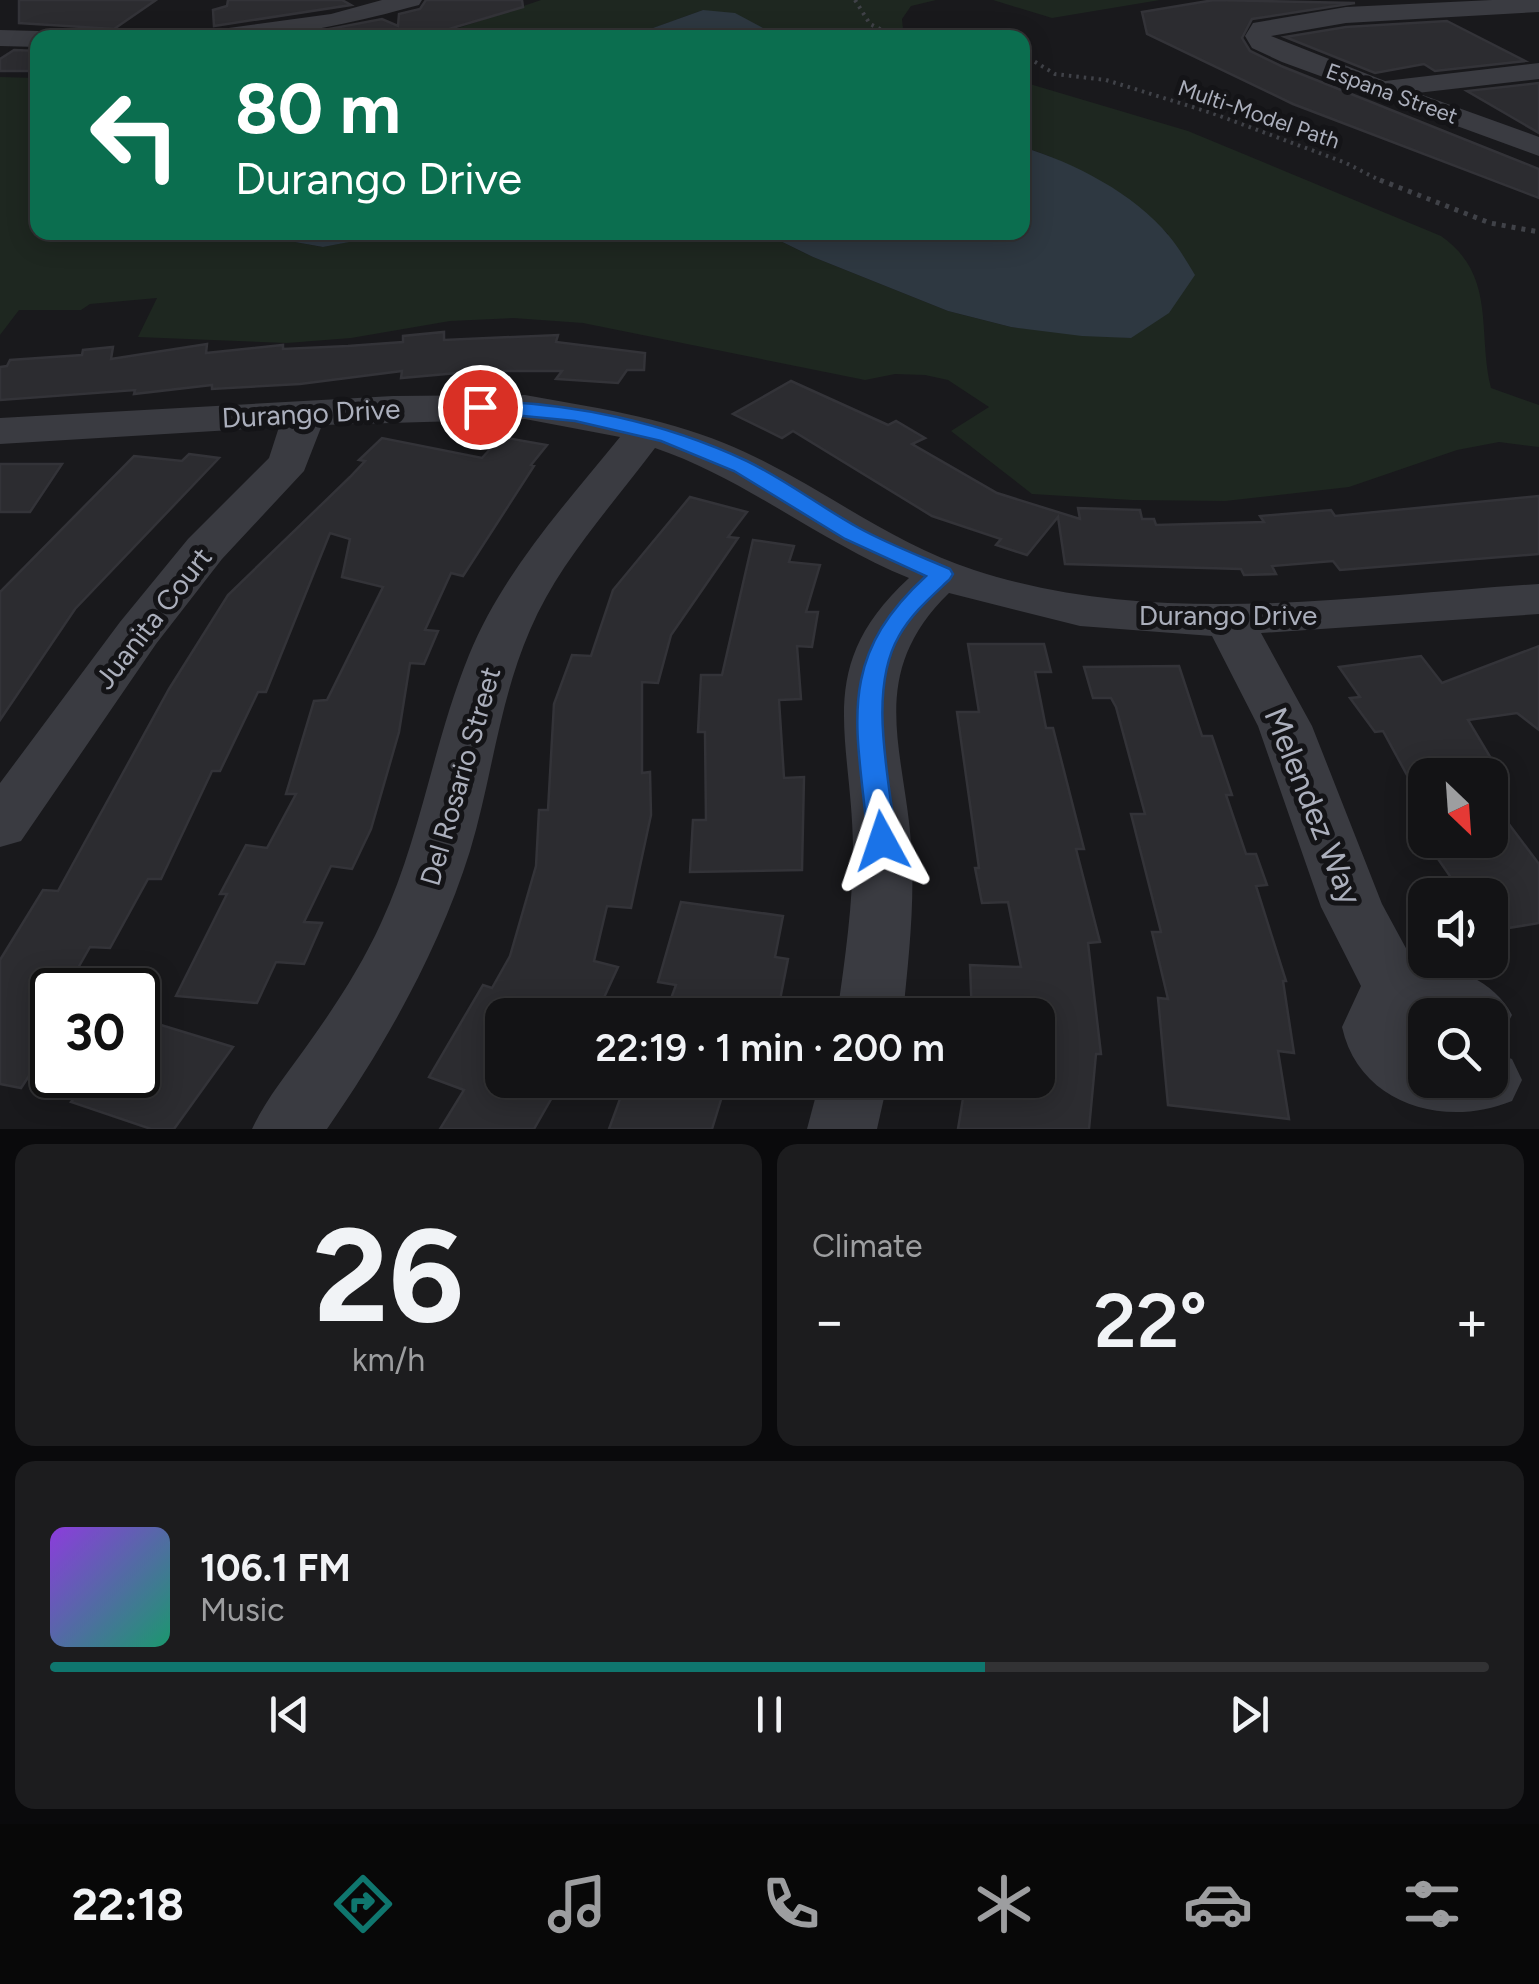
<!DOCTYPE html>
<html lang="en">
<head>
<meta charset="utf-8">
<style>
  body { margin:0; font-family:Figtree,sans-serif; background:#1c1c1e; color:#f1f3f6; height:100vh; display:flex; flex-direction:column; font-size:38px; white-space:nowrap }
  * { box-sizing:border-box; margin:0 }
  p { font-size:32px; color:#9d9ea0 }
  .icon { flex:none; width:55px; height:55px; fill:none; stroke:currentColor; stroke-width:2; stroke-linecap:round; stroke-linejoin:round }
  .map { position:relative; height:1129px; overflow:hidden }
  .side { display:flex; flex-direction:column; gap:15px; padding:15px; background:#0a0a0c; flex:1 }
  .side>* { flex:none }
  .banner { position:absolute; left:30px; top:30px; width:1000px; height:210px; border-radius:20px; box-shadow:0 5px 25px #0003,0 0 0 2px #323234; background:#0b6e4f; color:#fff; overflow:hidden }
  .needle { width:65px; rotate:155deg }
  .controls { position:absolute; left:1408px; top:758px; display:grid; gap:20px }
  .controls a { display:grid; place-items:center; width:100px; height:100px; border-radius:20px; background:#131315; box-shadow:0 5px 25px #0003,0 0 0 2px #323234; font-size:50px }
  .speed { position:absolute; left:30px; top:968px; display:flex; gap:20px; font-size:50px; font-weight:700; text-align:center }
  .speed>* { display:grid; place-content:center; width:130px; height:130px; border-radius:50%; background:#131315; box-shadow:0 5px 25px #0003,0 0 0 2px #323234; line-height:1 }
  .speed .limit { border:5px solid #111; border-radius:15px; background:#fff; color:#111 }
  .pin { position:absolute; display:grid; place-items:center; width:85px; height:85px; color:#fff; margin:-42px; border:5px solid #fff; border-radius:50%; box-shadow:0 2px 10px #0007 }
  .me { position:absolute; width:110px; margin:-55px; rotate:355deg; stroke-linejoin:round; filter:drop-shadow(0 0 8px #0008) }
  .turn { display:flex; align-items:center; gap:35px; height:210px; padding:0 40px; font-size:45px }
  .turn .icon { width:130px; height:130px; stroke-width:2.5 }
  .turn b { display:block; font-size:70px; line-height:85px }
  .big { font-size:75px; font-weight:600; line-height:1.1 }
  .side .tile { flex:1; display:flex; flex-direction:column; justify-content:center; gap:15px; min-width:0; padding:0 35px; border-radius:20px; background:#1c1c1e }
  .side .dial { align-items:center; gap:0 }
  .dial b { font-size:130px; line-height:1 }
  .song { display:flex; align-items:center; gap:30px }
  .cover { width:120px; height:120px; border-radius:15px; background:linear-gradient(135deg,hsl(270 70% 55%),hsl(160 70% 35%)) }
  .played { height:10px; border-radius:5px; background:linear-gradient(90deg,#0f766e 65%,#323234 65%) }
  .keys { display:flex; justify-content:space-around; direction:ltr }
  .heat { display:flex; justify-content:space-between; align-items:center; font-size:55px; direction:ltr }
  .side .tiles { flex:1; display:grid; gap:15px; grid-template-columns:1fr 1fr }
  .tile:last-child { grid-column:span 2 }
  .trip { position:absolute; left:485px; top:998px; width:570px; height:100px; border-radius:20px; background:#131315; box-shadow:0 5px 25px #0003,0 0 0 2px #323234; font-weight:600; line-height:100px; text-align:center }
  .dock { display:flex; height:160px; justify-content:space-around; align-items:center; background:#080808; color:#9d9ea0 }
  .dock .icon { width:70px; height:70px }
  .dock .on { color:#0f766e }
  .dock b { font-size:45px; color:#f1f3f6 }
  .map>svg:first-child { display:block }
  .green { fill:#1e2720 }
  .water { fill:#2e3841 }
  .building { fill:#2c2c30; stroke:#333338; stroke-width:2.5 }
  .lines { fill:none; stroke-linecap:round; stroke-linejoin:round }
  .path-far1 { stroke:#404248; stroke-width:4; stroke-dasharray:2.5 5; stroke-linecap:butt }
  .path { stroke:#404248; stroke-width:5; stroke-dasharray:4 6; stroke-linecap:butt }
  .minor { fill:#3a3b41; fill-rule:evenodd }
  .route { fill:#1a73e8; stroke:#114b97; stroke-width:2.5 }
  .labels { text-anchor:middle; stroke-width:10; stroke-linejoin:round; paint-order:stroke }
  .far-street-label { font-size:22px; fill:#abafbc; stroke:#141417 }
  .street-label { font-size:28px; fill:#abafbc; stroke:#141417 }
  .near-street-label { font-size:32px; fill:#abafbc; stroke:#141417 }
</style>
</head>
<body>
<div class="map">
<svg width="1539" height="1129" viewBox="0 0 1539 1129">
  <rect width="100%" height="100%" fill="#19191c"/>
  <!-- green -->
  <g class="green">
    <polygon points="541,0 936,0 911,6 902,19 903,29 915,37 780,37 772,31 703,10 640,33 640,37 429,38"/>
    <polygon points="993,0 1160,0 1052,18"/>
    <path d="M0 77 37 78 38 232 244 233 323 247 396 232 764 233 813 257 948 311 1011 327 1131 338 1168 234C1121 195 1081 165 1023 147V82L1188 131 1441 236C1497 275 1477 332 1491 388L1539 405V447L1499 442 1457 450 1349 487 1225 501 1132 500 1032 494 951 431 989 407 948 380 925 375 895 374 865 380 583 323 513 318 450 321 351 338 287 343 138 337 157 298 90 304 81 310H19L0 335Z"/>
  </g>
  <!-- water -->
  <g class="water">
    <polygon points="703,10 735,13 780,37 640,37 639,33"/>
    <path d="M1023 147C1074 163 1134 193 1169 236 1179 248 1187 262 1195 275L1169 313 1131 338 1082 336 1011 327 948 311 813 257 764 233 1022 232Z"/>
    <polygon points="244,233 396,233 323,247"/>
  </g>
  <!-- building -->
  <g class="building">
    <polygon points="19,0 156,0 114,29 19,23"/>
    <polygon points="228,0 342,0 351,5 214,26 213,10 227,6"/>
    <polygon points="426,0 522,0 523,7 439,32 430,29 413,33 422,38 282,38 382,19 398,26 399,14 420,9"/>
    <polygon points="1214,0 1355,3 1252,19 1242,38 1250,51 1281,66 1539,169 1539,198 1293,104 1147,34 1142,12"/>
    <polygon points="1447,21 1525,61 1435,71 1424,64 1375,73 1285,37 1346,27"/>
    <polygon points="14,50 38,51 38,71 0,71 0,59"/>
    <polygon points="1539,83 1539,133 1467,91"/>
    <polygon points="444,332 444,340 558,335 556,342 645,353 644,370 627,370 618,383 556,379 562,371 480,371 401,378 402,371 300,384 212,389 212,385 134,394 135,390 0,400 0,367 7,366 10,360 82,355 83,350 113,347 111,359 207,344 206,353 283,345 283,349 348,346 403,342 403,336"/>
    <polygon points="791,381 888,425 896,421 925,438 912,444 997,493 1080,519 1078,508 1140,510 1142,519 1154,519 1156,525 1264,522 1260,516 1331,510 1335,516 1539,496 1539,554 1340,570 1333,561 1272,566 1276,574 1244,575 1241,569 1065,564 1058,517 1027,555 996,545 1001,539 932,516 793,431 782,438 733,414"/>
    <polygon points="501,437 547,445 531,465 534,466 463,576 451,573 425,630 438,631 424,664 410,663 399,732 371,829 352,869 331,866 304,922 322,923 304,964 276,962 257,1003 176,996 227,894 220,894 246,845 267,848 296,794 286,794 314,701 327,700 383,587 342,577 350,539 330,533 266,692 258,692 220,771 212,771 161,879 148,879 110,948 90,947 74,975 52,974 52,1041 21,1088 0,1084 0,960 43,890 58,891 169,689 228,595 350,477 365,461 359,460 382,438 482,458"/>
    <polygon points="189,454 219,458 75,609 0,720 0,592 134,456 182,461"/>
    <polygon points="0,464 62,464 30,512 0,512"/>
    <polygon points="690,497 747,512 728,537 738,538 671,635 658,683 642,682 642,773 650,772 651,815 631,908 607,906 594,961 618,967 596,1015 502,1015 502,1080 562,1080 534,1129 440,1129 464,1090 429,1077 483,985 492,988 510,956 536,866 539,810 548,810 554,704 572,655 591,656 613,590"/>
    <polygon points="753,540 794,546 789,562 820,565 806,612 818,612 812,647 797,646 801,699 779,700 784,778 804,777 802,870 690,872 693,820 706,820 705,732 698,732 701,675 722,675"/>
    <polygon points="968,644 1044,644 1051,672 1035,672 1046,728 1053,728 1084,849 1076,849 1100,942 1088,943 1101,1054 1096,1054 1089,1129 958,1129 966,1080 1038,1080 1038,1015 972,1015 970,965 1021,967 1008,902 982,903 975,868 979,868 957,712 979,712"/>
    <polygon points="1539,646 1539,730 1517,713 1468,720 1501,775 1407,775 1383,731 1375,732 1350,698 1360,697 1339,667 1421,656 1442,683"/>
    <polygon points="1179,666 1202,736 1212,736 1232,795 1226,795 1246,854 1256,854 1267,885 1256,886 1286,981 1283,981 1294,1053 1278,1051 1289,1119 1168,1105 1158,998 1168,999 1152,932 1161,932 1131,814 1145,814 1116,707 1111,698 1093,698 1084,667"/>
    <polygon points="1490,799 1539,864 1539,923 1490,931 1490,895 1463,895 1425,840 1490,840"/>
    <polygon points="681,902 783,916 775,957 788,959 777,1015 665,1015 676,985 658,982"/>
    <polygon points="138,1018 233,1047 174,1129 151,1129 71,1102 93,1075 138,1075"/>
    <polygon points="627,1080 727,1080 712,1129 609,1129"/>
  </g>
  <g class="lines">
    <!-- path-far1 -->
    <g class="path-far1">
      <polyline points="855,0 870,24 898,38"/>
      <polyline points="1022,54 1055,74 1106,80 1212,113 1346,163 1385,183"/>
    </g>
    <!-- path -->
    <polyline class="path" points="1380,180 1490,223 1539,232"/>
    <!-- minor -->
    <g class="minor">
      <path d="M382 0H422L419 5C338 27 285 38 201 38L214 30 331 14Z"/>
      <polygon points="1492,0 1539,0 1539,12 1346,23 1271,36 1385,81 1539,63 1539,79 1417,93 1539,137 1539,156 1282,62 1252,48 1245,36 1253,23 1346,7"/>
      <polygon points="0,30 38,31 50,38 38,38 38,47 0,46"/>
      <path d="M525 395C592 407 660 417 724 443 811 478 884 541 974 570 1155 629 1352 596 1539 584V614L1261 633 1312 726 1382 904 1414 963C1452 964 1495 981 1512 1015L1502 1034 1490 1039V1015L1416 1016 1408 1027 1410 1035 1425 1050V1080H1490V1051L1512 1059 1522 1080 1512 1101C1444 1129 1359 1104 1342 1027L1361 986 1321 907 1258 726 1212 636 1080 626 949 593C861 679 909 756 912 861 914 913 908 964 903 1015H837C845 959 853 904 853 848 852 736 812 667 909 578 820 542 746 479 655 448 611 507 559 562 530 630 499 701 492 778 470 851 439 950 386 1044 327 1129H252C266 1099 287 1074 306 1047 334 1008 361 967 381 923 421 837 433 743 469 655 503 572 564 506 620 437L525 419 322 425 304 471 222 559 156 644 21 841 0 847V783L120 622 188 539 269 458 279 427 0 444V418L393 396Z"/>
      <polygon points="820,1080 888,1080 877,1129 807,1129"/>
    </g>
  </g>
  <!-- route -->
  <path class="route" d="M480 401C570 402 664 422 747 461 786 480 821 507 859 528 888 544 920 556 950 569L953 574 950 579C931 597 912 613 899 636 867 691 890 781 896 841L892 848 882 851 872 848 868 841C858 728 833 661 926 576L845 539 734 471 661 441 575 421 473 411V403Z"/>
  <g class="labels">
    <!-- far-street labels -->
    <g class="far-street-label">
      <text transform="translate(1392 93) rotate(20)" y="8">Espana Street</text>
      <text transform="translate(1259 114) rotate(19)" y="8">Multi-Model Path</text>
    </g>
    <!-- street labels -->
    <g class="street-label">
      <text transform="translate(311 413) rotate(-3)" y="10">Durango Drive</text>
      <text x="1228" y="625">Durango Drive</text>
      <text transform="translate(153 618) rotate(-52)" y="10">Juanita Court</text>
      <text transform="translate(460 776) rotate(-74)" y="10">Del Rosario Street</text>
    </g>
    <!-- near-street labels -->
    <g class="near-street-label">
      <text transform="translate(1313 806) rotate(68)" y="11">Melendez Way</text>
    </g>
  </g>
</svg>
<div class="controls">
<a><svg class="needle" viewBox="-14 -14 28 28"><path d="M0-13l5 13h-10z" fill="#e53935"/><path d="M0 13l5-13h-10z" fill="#9d9ea0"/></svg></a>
<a><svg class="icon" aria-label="sound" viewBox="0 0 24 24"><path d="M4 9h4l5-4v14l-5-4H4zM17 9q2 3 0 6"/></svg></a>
<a><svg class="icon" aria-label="search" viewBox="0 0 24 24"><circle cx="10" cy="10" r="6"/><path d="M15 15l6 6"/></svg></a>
</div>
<div class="speed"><div class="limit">30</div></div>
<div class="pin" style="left:480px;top:407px;background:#d93025"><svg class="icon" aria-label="arrive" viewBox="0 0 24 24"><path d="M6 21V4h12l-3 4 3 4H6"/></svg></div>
<svg class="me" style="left:882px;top:841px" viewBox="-20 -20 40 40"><path d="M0-17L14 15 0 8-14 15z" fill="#1a73e8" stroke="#fff" stroke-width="4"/></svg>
<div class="trip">22:19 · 1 min · 200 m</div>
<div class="banner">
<div class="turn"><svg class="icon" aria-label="left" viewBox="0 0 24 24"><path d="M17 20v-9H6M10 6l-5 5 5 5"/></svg><div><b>80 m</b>Durango Drive</div></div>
</div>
</div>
<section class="side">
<div class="tiles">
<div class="tile dial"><b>26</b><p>km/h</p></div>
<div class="tile"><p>Climate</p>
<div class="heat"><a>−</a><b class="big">22°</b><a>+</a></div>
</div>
<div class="tile">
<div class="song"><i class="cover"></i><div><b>106.1 FM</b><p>Music</p></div></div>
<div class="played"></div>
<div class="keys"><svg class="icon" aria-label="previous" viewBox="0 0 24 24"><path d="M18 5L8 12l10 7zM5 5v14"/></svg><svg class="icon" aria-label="pause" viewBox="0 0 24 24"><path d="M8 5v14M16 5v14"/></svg><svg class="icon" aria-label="next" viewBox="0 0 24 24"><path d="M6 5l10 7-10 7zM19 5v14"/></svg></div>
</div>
</div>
</section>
<nav class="dock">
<b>22:18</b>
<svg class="icon on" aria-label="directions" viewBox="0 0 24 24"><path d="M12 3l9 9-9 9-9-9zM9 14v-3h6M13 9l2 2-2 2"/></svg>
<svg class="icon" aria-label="music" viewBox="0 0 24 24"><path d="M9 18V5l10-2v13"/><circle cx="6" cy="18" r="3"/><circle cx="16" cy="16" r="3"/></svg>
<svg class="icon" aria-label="phone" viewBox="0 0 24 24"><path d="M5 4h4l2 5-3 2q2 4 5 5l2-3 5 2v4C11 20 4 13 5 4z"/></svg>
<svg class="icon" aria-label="climate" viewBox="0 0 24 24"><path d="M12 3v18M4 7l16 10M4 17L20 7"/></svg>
<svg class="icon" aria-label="car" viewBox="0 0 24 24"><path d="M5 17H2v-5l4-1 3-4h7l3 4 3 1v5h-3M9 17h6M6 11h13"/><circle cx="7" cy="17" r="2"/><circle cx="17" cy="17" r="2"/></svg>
<svg class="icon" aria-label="filters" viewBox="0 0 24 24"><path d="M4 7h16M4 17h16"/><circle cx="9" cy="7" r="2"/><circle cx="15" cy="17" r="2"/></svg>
</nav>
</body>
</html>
